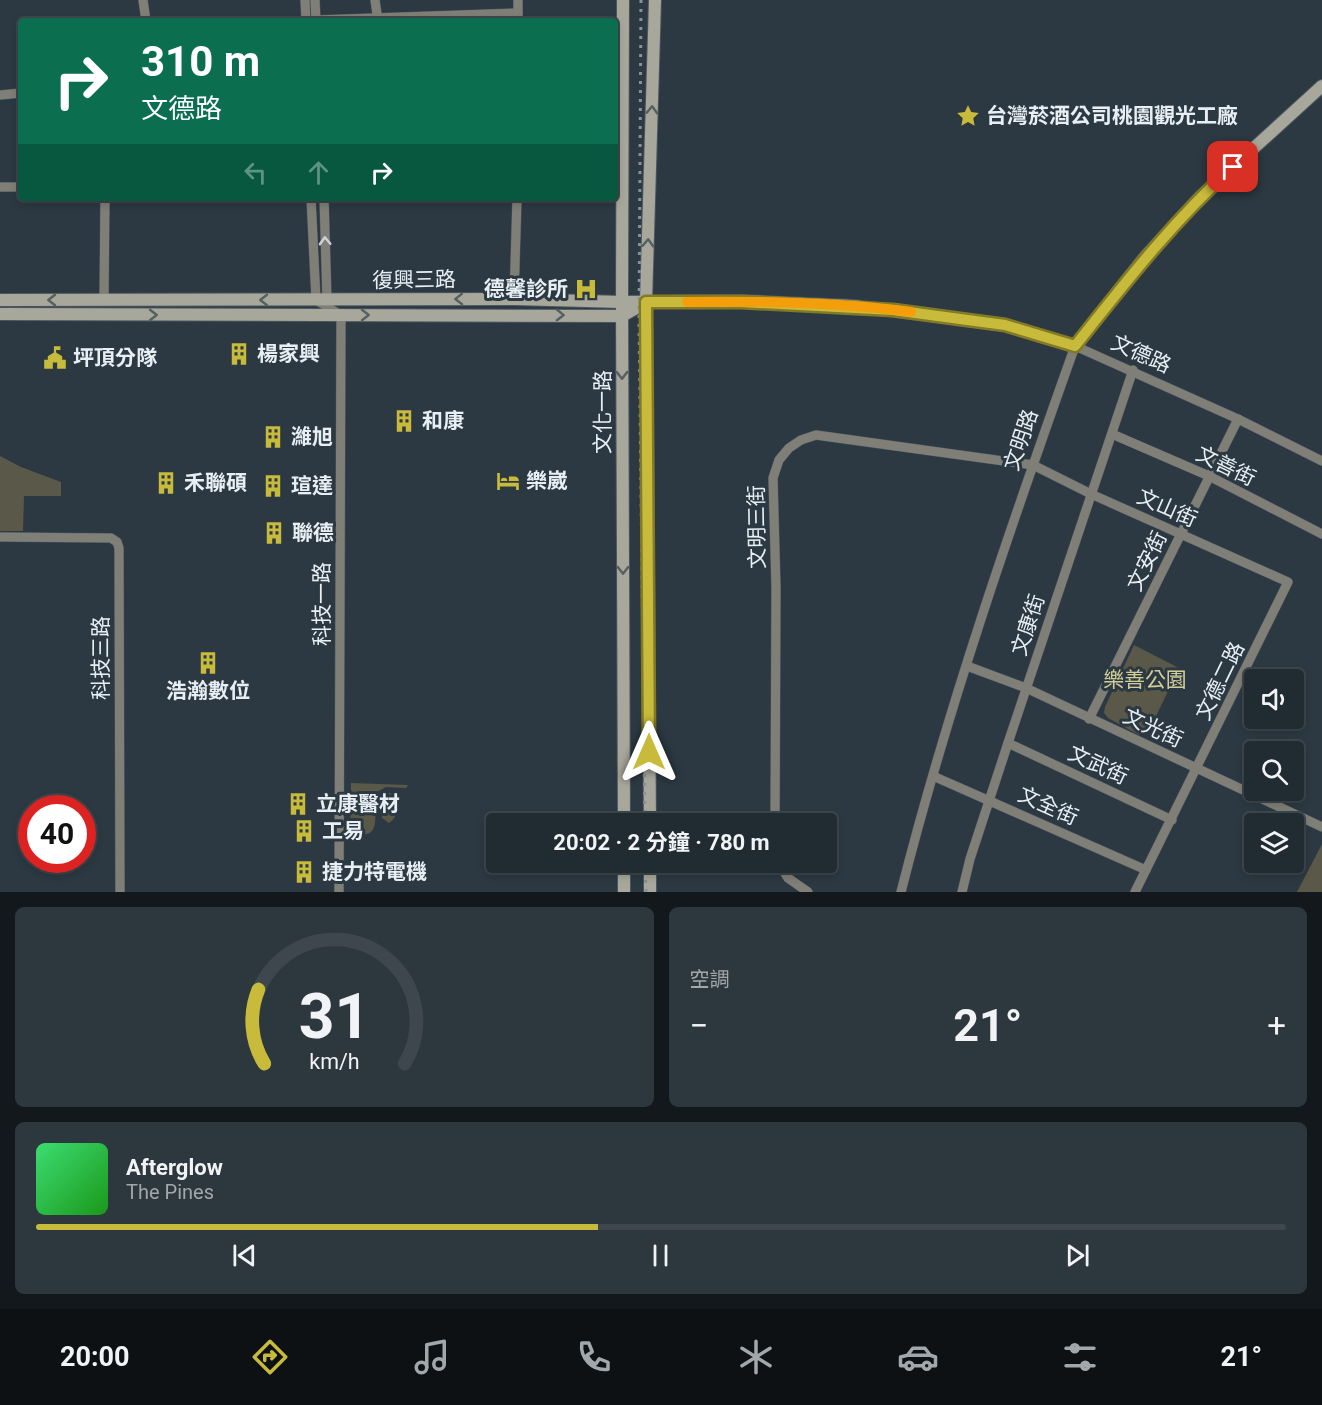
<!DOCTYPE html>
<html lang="zh-TW">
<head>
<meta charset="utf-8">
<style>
  body { margin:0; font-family:Roboto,"Noto Sans TC",sans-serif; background:#2d373e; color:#f1f3f6; height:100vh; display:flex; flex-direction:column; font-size:22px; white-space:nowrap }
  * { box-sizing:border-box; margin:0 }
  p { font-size:20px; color:#a2a7ac }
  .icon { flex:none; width:33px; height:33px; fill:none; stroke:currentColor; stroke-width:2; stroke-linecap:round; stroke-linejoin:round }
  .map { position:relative; height:892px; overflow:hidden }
  .panel { display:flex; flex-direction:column; gap:15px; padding:15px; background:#12181c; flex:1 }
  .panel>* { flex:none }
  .hud { position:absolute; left:18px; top:18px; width:600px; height:183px; border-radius:6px; box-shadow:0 3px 9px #0003,0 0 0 2px #3e474d; background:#0b6e4f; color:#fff; overflow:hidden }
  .fabs { position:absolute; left:1244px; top:669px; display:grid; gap:12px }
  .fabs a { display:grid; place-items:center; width:60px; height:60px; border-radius:6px; background:#212b32; box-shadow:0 3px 9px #0003,0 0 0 2px #3e474d; font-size:30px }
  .speed { position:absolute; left:18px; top:795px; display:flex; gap:12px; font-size:30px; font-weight:700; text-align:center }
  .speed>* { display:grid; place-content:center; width:78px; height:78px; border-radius:50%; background:#212b32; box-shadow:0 3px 9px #0003,0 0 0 2px #3e474d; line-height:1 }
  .speed .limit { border:9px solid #d22; background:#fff; color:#111 }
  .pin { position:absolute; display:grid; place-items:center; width:51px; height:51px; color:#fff; margin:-26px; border-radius:12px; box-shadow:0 3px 9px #0006 }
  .me { position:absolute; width:66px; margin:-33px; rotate:0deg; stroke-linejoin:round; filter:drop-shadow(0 0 4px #0008) }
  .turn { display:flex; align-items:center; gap:21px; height:126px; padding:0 24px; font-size:27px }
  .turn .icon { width:78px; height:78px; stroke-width:2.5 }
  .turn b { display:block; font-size:42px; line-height:51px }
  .lanes { display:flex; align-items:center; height:57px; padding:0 24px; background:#0003; justify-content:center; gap:30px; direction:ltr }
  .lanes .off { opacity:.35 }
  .big { font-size:45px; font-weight:700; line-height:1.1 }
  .panel .widget { flex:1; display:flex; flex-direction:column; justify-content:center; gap:9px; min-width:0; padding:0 21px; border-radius:9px; background:#2d373e }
  .panel .dial { align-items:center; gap:0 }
  .dial svg { height:156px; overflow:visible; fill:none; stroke:#3e474d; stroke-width:7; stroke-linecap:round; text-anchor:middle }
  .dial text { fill:#f1f3f6; stroke:none }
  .song { display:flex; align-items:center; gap:18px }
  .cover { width:72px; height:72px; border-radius:9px; background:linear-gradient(135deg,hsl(140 70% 55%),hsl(120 70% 35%)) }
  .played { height:6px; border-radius:3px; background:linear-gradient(90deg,#c8bb3b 45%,#3e474d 45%) }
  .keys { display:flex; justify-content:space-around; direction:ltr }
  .heat { display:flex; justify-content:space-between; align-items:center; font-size:33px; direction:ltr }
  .panel .tiles { flex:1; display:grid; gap:15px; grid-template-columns:1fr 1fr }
  .widget:last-child { grid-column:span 2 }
  .trip { position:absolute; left:486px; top:813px; width:351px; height:60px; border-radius:6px; background:#212b32; box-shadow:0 3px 9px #0003,0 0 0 2px #3e474d; font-weight:700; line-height:60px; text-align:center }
  .dock { display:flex; height:96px; justify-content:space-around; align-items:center; background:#0d1114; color:#a2a7ac }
  .dock .icon { width:42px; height:42px }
  .dock .selected { color:#c8bb3b }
  .dock b { font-size:27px; color:#f1f3f6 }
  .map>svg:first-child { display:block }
  .green { fill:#5a5848 }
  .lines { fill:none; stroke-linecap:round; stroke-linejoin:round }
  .street-casing { stroke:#4a565f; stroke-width:10 }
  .secondary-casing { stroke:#4a565f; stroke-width:14 }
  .street { stroke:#7f7f78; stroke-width:9 }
  .secondary { stroke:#a7a79b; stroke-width:12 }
  .rail { stroke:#879199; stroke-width:3; stroke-dasharray:3 6; stroke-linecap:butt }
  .oneway { stroke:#576061 }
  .oneway2 { stroke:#cdd3d6 }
  .route-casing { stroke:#827a26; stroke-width:15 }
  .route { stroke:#c8bb3b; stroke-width:10 }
  .slow { stroke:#f59e0b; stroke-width:10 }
  .labels { text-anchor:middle; stroke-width:6; stroke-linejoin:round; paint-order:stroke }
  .poi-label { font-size:21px; font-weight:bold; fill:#e7eff5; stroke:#2c3942; text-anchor:start }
  .street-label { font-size:21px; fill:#e7eff5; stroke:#2c3942 }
  .park-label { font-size:21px; fill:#d2cd97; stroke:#2c3942 }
</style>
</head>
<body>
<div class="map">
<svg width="1322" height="892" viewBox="0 0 1322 892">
  <rect width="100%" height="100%" fill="#2c3942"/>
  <!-- green -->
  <g class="green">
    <polygon points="0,456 21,467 61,482 61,496 24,496 23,531 0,531"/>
    <polygon points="1134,645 1179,668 1149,731 1139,735 1108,718 1104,713 1105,707"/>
    <path d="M351 783 408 785 406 788 386 787 375 793C375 801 378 827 371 832 366 836 356 834 350 834Z"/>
    <path d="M389 793 398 795C402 803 397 818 389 823L382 818C381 808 382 799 389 793Z"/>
    <polygon points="1322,844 1322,892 1297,892"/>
  </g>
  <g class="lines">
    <!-- street casing -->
    <g class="street-casing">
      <g id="street">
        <polyline points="143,0 146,21"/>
        <polyline points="305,0 306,21"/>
        <polyline points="315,0 316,21"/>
        <polyline points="375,0 378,21"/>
        <polyline points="316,20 518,13"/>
        <polyline points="518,21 518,0"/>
        <polyline points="0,95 21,93"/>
        <polyline points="0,187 21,187"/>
        <polyline points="311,198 316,300 339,314"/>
        <polyline points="324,198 327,300 329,303"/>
        <polyline points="104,299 105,198"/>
        <polyline points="514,299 517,198"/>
        <polyline points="1112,434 1209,476 1322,534"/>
        <polyline points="0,537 111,538 117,542 119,548 120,892"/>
        <polyline points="967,666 1026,688 1322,827"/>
        <polyline points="1089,719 1238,419"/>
        <polyline points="1008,743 1172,820"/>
        <polyline points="933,776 1146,870"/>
        <polyline points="775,824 776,588 773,478 779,460 789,448 801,440 816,435 1033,465 1091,494 1288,582 1135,892"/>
        <polyline points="778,862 788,878 808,892"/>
        <polyline points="339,892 341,315"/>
        <path d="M901 892C948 707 1011 526 1075 346L1238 419 1322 461"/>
        <polyline points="962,892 970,859 1008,743 1133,370"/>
      </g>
    </g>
    <!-- secondary casing -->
    <g class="secondary-casing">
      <g id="secondary">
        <polyline points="623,0 622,302 624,824"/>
        <polyline points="0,300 514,299 622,302 741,301 853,306 938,316 1005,325 1075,346 1145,257 1200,197 1322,86"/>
        <polyline points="0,314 622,316 645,303"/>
        <polyline points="650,824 646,302 655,0"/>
        <polyline points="624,862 624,892"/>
        <polyline points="650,862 650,892"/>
      </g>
    </g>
    <!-- street -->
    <use href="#street" class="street"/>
    <!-- secondary -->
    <use href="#secondary" class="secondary"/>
    <!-- rail -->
    <g class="rail">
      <polyline points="641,0 639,322 645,824"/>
      <polyline points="645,862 646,892"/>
    </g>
  </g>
  <!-- one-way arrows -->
  <defs><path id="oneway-chevron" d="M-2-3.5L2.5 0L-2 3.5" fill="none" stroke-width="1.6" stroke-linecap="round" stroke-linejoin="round" transform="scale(1.5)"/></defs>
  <g class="oneway">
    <use href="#oneway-chevron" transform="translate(652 110) rotate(-88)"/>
    <use href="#oneway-chevron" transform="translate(648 243) rotate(-88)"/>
    <use href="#oneway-chevron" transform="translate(459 299) rotate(179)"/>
    <use href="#oneway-chevron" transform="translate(52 300) rotate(180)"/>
    <use href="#oneway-chevron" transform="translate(264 300) rotate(-180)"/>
    <use href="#oneway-chevron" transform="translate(153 315)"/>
    <use href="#oneway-chevron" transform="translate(365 315)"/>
    <use href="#oneway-chevron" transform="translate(560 315) rotate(1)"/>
    <use href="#oneway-chevron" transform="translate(622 375) rotate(90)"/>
    <use href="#oneway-chevron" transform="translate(623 570) rotate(90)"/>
  </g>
  <use class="oneway2" href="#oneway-chevron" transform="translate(325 241) rotate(-92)"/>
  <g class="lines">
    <!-- route casing -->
    <g class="route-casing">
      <path id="route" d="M649 752 646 302H741L893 310 1005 325 1075 346C1125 283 1173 221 1233 167"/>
    </g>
    <!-- route -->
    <use href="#route" class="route"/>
    <!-- slow -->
    <path class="slow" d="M687 302C761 301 837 302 911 312"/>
  </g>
  <!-- icons -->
  <defs>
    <g id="sight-bare" transform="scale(1.8)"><path d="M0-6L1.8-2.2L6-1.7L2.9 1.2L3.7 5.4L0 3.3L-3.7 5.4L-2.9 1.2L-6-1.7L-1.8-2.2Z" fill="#c8bb3b" stroke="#2c3942" stroke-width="2.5" paint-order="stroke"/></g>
    <g id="hospital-bare" transform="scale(1.8)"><path d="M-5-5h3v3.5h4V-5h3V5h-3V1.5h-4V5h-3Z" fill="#c8bb3b" stroke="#2c3942" stroke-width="2.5" paint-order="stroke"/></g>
    <g id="building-bare" transform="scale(1.8)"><path d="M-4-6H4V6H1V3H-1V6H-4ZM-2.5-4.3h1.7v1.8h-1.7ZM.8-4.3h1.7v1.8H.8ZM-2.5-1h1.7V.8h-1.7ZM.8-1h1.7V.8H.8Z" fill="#c8bb3b" stroke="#2c3942" stroke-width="2.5" paint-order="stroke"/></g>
    <g id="civic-bare" transform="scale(1.8)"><path d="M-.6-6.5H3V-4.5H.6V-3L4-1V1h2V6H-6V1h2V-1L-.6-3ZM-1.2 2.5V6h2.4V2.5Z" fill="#c8bb3b" stroke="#2c3942" stroke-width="2.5" paint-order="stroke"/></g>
    <g id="hotel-bare" transform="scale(1.8)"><path d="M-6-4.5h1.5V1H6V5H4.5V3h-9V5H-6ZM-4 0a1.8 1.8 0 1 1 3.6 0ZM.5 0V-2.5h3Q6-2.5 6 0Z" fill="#c8bb3b" stroke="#2c3942" stroke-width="2.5" paint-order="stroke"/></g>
  </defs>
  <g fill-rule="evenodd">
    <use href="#sight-bare" x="968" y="116"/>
    <use href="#hospital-bare" x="586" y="289"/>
    <use href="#building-bare" x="239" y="354"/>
    <use href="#civic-bare" x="55" y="358"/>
    <use href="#building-bare" x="404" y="421"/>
    <use href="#building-bare" x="273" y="437"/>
    <use href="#hotel-bare" x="508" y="481"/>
    <use href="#building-bare" x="166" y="483"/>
    <use href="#building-bare" x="273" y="486"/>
    <use href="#building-bare" x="274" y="533"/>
    <use href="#building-bare" x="208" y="663"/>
    <use href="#building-bare" x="298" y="804"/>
    <use href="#building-bare" x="304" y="831"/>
    <use href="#building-bare" x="304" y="872"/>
  </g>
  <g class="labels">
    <!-- poi labels -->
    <g class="poi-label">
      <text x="986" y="123">台灣菸酒公司桃園觀光工廠</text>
      <text x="568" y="296" text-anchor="end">德馨診所</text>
      <text x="257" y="361">楊家興</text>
      <text x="73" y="365">坪頂分隊</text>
      <text x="422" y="428">和康</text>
      <text x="291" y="444">濰旭</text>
      <text x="526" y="488">樂崴</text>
      <text x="184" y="490">禾聯碩</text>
      <text x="291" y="493">瑄達</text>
      <text x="292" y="540">聯德</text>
      <text x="208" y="698" text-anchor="middle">浩瀚數位</text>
      <text x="316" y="811">立康醫材</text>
      <text x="322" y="838">工易</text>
      <text x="322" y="879">捷力特電機</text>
    </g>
    <!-- street labels -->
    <g class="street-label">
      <text transform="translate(414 280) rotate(-1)" y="7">復興三路</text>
      <text transform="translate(1141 354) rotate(24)" y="7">文德路</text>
      <text transform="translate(603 412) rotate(-90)" y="7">文化一路</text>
      <text transform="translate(1021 440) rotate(-71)" y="7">文明路</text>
      <text transform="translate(1226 466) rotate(26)" y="7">文善街</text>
      <text transform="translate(1167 508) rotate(24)" y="7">文山街</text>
      <text transform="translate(757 527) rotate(-91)" y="7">文明三街</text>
      <text transform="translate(1147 561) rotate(-64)" y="7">文安街</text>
      <text transform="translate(322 604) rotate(-90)" y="7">科技一路</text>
      <text transform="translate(1028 625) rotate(-72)" y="7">文康街</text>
      <text transform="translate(101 658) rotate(-90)" y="7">科技三路</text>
      <text transform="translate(1220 681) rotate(-64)" y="7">文德二路</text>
      <text transform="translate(1153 728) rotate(25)" y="7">文光街</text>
      <text transform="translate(1098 765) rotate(25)" y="7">文武街</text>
      <text transform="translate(1048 806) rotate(24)" y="7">文全街</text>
    </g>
    <!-- park labels -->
    <g class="park-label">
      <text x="1145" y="687">樂善公園</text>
    </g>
  </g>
</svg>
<div class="fabs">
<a><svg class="icon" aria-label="sound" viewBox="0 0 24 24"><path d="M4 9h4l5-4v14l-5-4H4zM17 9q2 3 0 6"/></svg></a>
<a><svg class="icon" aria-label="search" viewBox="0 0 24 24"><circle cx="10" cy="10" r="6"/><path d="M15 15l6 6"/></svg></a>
<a><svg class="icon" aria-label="layers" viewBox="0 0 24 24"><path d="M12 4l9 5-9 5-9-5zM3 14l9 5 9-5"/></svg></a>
</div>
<div class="speed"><div class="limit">40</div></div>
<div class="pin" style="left:1233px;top:167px;background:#d93025"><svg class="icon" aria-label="arrive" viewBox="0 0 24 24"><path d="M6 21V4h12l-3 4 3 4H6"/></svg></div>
<svg class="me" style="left:649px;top:752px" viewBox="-20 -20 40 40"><path d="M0-17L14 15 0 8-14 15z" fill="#c8bb3b" stroke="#fff" stroke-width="4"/></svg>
<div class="trip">20:02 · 2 分鐘 · 780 m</div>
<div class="hud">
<div class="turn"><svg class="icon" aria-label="right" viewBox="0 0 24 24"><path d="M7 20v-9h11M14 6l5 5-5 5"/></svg><div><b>310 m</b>文德路</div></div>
<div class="lanes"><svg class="icon off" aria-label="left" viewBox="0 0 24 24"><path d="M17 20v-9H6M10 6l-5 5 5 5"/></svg><svg class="icon off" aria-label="ahead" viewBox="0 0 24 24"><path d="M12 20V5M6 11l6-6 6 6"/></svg><svg class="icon" aria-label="right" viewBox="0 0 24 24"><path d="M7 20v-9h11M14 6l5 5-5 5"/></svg></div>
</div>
</div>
<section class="panel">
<div class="tiles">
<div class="widget dial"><svg viewBox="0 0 100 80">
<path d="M14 69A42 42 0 1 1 86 69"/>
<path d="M14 69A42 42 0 0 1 11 31" stroke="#c8bb3b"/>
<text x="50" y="56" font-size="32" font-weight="700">31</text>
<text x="50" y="72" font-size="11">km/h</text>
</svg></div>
<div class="widget"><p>空調</p>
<div class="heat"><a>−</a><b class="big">21°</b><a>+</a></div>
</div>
<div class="widget">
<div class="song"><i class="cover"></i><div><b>Afterglow</b><p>The Pines</p></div></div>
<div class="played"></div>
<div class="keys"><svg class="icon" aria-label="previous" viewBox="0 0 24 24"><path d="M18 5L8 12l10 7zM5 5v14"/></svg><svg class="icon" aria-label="pause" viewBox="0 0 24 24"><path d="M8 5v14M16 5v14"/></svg><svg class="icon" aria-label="next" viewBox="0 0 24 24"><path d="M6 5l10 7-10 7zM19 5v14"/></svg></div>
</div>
</div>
</section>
<nav class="dock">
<b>20:00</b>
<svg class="icon selected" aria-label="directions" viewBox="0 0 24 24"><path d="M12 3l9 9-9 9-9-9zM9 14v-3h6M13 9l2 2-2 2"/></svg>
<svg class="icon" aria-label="music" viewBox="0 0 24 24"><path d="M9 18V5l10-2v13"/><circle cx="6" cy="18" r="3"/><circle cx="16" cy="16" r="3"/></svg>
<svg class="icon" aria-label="phone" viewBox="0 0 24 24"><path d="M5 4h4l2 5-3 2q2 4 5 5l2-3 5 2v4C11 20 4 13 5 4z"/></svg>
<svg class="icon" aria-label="climate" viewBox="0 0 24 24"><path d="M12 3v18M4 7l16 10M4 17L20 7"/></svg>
<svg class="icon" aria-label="car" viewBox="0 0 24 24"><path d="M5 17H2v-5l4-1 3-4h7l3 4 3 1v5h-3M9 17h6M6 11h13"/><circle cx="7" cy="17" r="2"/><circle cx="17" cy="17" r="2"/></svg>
<svg class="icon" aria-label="filters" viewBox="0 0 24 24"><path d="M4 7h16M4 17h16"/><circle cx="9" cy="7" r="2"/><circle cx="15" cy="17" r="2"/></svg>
<b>21°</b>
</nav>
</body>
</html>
